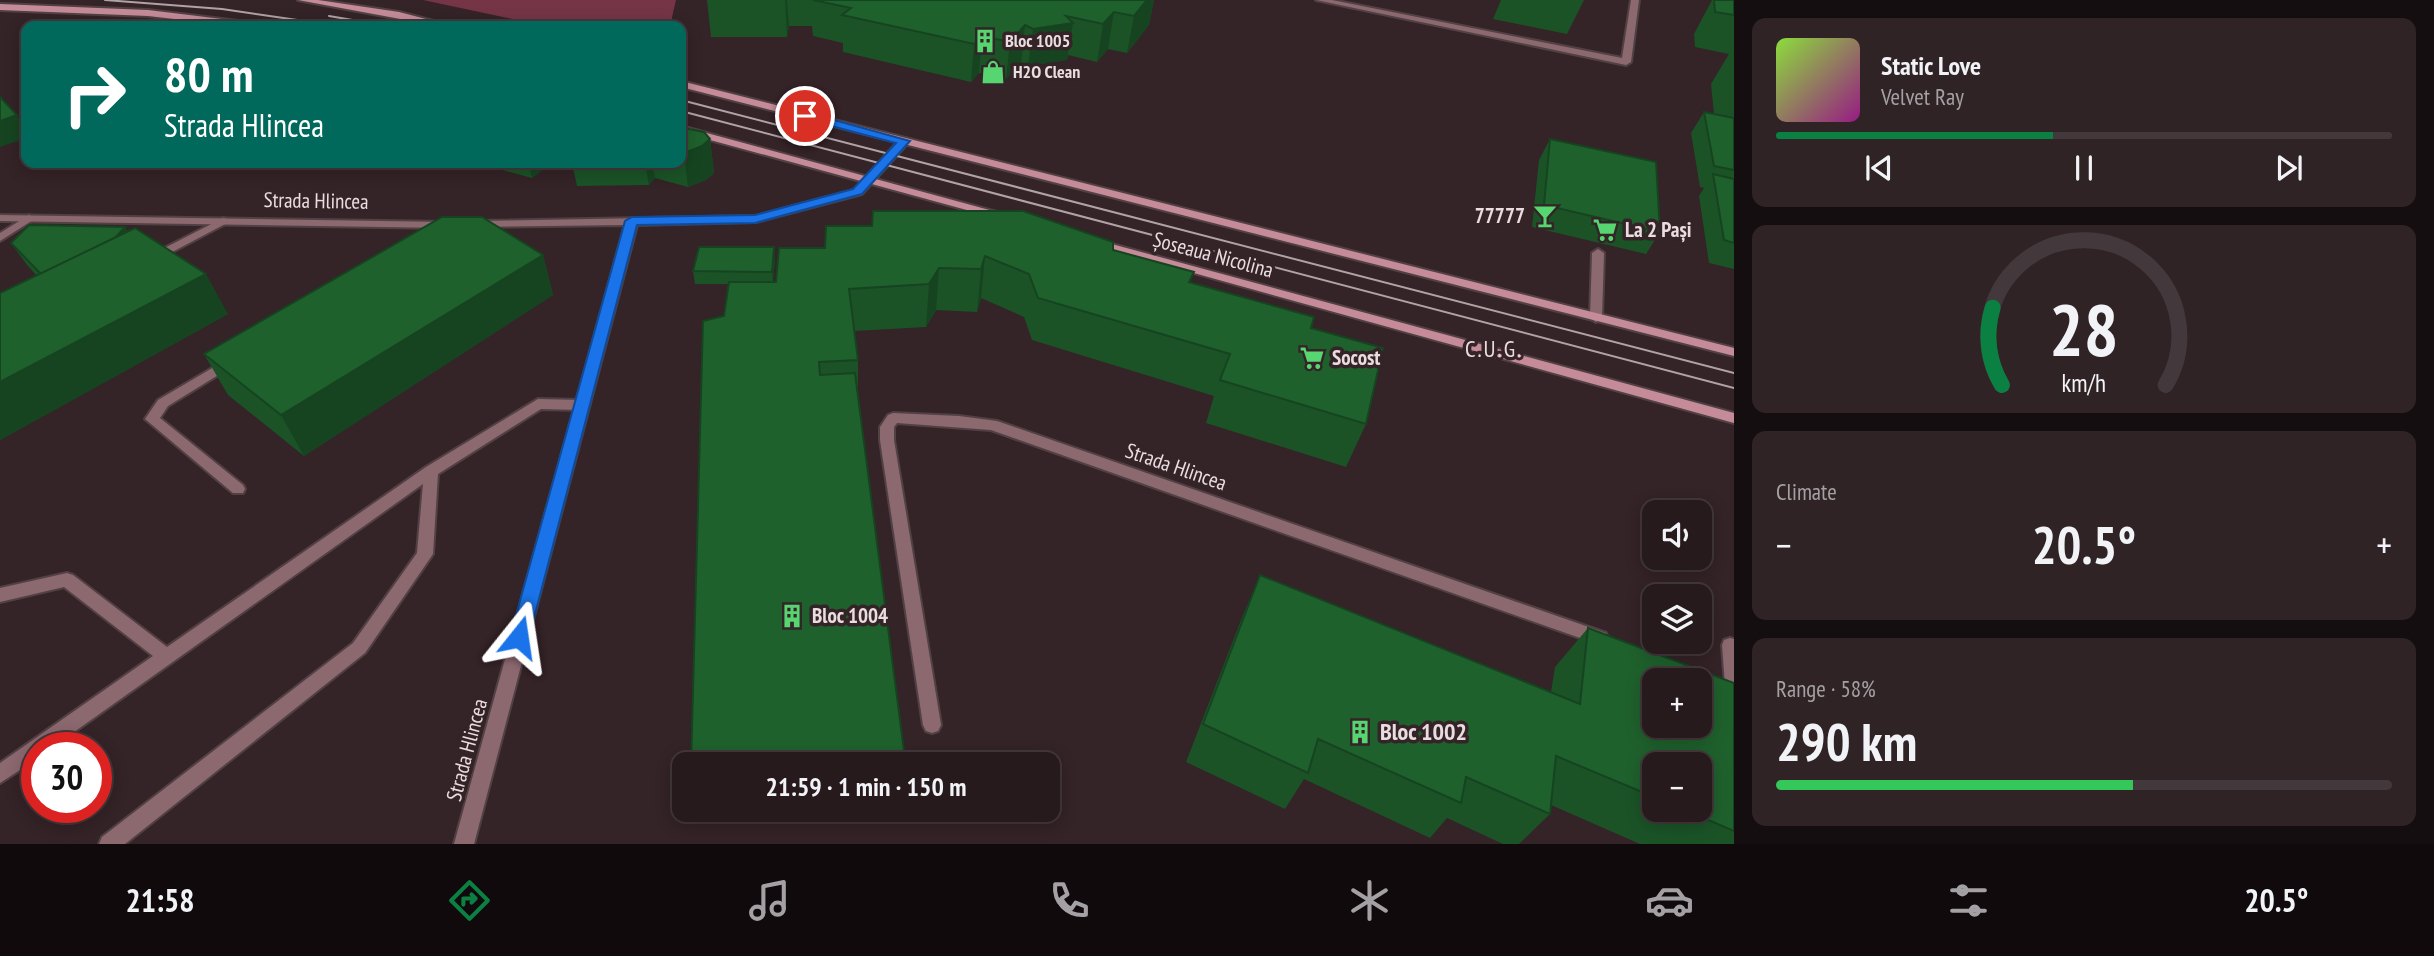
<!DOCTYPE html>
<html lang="en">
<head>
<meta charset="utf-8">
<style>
  body { margin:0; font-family:"PT Sans Narrow",sans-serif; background:#2f2326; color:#f1f3f6; height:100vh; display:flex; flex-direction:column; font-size:26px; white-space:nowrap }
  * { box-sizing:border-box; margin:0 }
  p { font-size:23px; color:#a4a1a4 }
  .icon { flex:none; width:38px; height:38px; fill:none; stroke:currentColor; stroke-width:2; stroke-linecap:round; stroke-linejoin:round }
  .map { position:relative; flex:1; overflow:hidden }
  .side { display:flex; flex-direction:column; gap:18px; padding:18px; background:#150e10; width:700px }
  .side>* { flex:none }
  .guide { position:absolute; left:21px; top:21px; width:665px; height:147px; border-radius:14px; box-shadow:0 4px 18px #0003,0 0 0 2px #43383b; background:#00695c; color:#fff; overflow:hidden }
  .tools { position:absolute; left:1642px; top:500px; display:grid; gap:14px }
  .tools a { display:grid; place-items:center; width:70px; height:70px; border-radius:14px; background:#271a1d; box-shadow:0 4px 18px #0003,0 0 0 2px #43383b; font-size:35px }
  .speed { position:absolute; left:21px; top:732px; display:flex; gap:14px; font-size:35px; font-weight:700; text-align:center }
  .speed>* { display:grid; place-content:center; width:91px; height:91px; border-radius:50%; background:#271a1d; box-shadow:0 4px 18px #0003,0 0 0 2px #43383b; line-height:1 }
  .speed .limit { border:10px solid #d22; background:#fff; color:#111 }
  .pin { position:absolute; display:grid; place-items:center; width:60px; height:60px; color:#fff; margin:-30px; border:4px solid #fff; border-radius:50%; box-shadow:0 2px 7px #0007 }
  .me { position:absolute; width:77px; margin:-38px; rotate:15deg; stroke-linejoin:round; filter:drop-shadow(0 0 5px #0008) }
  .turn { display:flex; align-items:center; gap:24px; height:147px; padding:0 28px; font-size:32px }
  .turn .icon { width:91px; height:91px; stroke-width:2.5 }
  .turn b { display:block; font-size:49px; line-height:60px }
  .big { font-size:52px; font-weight:600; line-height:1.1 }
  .side .card { flex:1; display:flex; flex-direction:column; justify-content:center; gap:10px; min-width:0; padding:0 24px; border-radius:14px; background:#2f2326 }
  .side .dial { align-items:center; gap:0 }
  .dial svg { height:182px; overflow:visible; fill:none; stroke:#43383b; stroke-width:7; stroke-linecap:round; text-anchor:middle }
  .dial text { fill:#f1f3f6; stroke:none }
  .song { display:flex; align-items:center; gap:21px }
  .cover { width:84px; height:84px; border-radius:10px; background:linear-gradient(135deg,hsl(90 70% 55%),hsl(310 70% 35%)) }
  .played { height:7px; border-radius:4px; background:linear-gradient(90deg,#0b8043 45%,#43383b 45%) }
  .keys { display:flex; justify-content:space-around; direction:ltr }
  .heat { display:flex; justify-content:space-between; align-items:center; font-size:38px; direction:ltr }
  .charge { height:10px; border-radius:5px; background:linear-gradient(90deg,#34c759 58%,#43383b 0) }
  .trip { position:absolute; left:672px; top:752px; width:388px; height:70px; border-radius:14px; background:#271a1d; box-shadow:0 4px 18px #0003,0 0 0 2px #43383b; font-weight:600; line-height:70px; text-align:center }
  .tab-bar { display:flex; height:112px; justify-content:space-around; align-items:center; background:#100a0c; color:#a4a1a4 }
  .tab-bar .icon { width:49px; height:49px }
  .tab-bar .current { color:#0b8043 }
  .tab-bar b { font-size:32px; color:#f1f3f6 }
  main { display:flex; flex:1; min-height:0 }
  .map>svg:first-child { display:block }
  .green { fill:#753546 }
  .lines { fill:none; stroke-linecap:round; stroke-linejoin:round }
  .service-casing { stroke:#514144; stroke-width:4 }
  .minor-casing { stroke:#514144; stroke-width:4 }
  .secondary-casing { stroke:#514144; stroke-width:4 }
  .service { fill:#8c686f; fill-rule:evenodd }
  .minor { fill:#8c686f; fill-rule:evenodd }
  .secondary { fill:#c58b98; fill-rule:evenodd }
  .tram { stroke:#b0a2a5; stroke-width:2 }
  .wall { fill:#1b5327; fill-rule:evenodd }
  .shaded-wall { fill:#164420 }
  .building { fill:#1f612d; stroke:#164420; stroke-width:2; fill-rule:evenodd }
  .route { fill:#1a73e8; stroke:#114b97; stroke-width:2 }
  .labels { text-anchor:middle; stroke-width:7; stroke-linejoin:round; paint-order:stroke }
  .far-poi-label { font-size:18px; font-weight:bold; fill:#e9dddf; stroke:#342327; text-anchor:start }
  .street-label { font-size:21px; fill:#e9dddf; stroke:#342327 }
  .poi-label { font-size:21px; font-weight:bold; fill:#e9dddf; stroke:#342327; text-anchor:start }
  .neighbourhood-label { font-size:23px; letter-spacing:2px; fill:#e9dddf; stroke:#342327 }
  .near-poi-label { font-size:24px; font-weight:bold; fill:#e9dddf; stroke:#342327; text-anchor:start }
</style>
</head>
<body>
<main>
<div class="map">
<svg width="1734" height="844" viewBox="0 0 1734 844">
  <rect width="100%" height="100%" fill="#342327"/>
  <!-- green -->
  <polygon class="green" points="423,0 676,0 670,26 546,26"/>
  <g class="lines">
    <!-- service casing -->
    <g class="service-casing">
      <g id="service">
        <polygon points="1316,0 1332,0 1622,58 1631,0 1639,0 1631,62 1626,65"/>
        <polygon points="29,215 35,218 33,220 0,241 0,233"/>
        <polygon points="223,218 227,219 227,223 157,260 149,260 147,257"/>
        <polygon points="1598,249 1604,253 1602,318 1596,322 1590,318 1592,253"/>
        <polygon points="231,357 236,358 238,361 236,364 168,406 160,418 243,485 245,489 243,493 233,493 145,419 158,400"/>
        <polygon points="538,399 581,400 588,405 581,410 541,409 438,474 433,554 365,653 125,844 99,844 102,837 353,643 417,553 423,484 53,747 37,747 37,759 0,783 0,763 153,656 64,587 0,602 0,588 67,573 73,575 167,647 426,467"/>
        <polygon points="1730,638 1734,639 1734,693 1728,690 1725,685 1722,645 1724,640"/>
      </g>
    </g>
    <!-- minor casing -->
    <g class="minor-casing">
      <g id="minor">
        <polygon points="904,138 908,139 908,143 862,194 756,222 637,225 474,844 454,844 625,225 476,227 470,224 476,221 756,216 854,190 900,139"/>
        <polygon points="0,215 446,222 452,225 446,228 0,221"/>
        <polygon points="893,413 959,416 997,421 1606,633 1608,638 1606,643 1600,645 991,430 897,423 894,427 894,440 941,725 938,731 932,733 926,731 923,725 880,440 880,427 888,415"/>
      </g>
    </g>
    <!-- secondary casing -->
    <g class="secondary-casing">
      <g id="secondary">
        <polygon points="298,0 318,0 399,12 453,26 438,26"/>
        <polygon points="0,4 148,10 255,23 259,26 236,26 148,16 0,10"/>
        <polygon points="681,81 1734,348 1734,356 681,87"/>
        <polygon points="681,126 1004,214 1006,216 1000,219 996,218 681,132"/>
        <polygon points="1097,240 1734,413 1734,423 1093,245 1091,243"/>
      </g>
    </g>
    <!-- service -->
    <use href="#service" class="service"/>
    <!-- minor -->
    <use href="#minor" class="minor"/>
    <!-- secondary -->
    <use href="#secondary" class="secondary"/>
    <!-- tram -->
    <g class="tram">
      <polyline points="105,0 222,9 339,26"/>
      <polyline points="329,16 388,26"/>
      <polyline points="681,100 1734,373"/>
      <polyline points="681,111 1734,388"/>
    </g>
  </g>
  <!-- wall -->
  <g class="wall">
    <polygon points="707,0 1154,0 1149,25 1127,53 1108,49 1097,62 1068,55 1067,60 1028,66 1021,63 1006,79 979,73 971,82 843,52 843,43 813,36 812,26 789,26 787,37 711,37"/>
    <polygon points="1501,0 1584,0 1567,34 1493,19"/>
    <polygon points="1712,0 1734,0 1734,269 1709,263 1699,196 1704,188 1700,187 1691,133 1704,112 1714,114 1711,84 1729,54 1695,47 1694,34"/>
    <polygon points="681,119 686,129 710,139 714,173 706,180 688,187 655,178 649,185 577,186 572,163 681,163"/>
    <polygon points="1550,139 1660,232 1646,254 1532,227 1539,160"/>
    <polygon points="476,163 551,163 532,178"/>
    <polygon points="125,227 128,232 228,314 0,440 0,293 37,276 27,265 11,243"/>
    <polygon points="779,248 1113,250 1191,283 1311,328 1366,424 1346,467 1206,423 1214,396 1032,340 1024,317 981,298 977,312 936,310 926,327 854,331 858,360 858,400 904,751 903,765 691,765 724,316 728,284 695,284 693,271 775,259 773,282 776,282"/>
    <polygon points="543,255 553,295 304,456 228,395 204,354"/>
    <path d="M1260 575 1551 692 1555 667 1588 628 1734 683V844H1640L1551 805 1550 814 1519 844H1503L1447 818 1430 838 1304 779 1285 809 1186 762 1243 615ZM1654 765 1699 810H1654Z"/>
  </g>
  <!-- shaded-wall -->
  <g class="shaded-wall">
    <polygon points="785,0 787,0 789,26 787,37"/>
    <polygon points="1147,0 1154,0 1149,25 1127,53 1134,16"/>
    <polygon points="1114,12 1108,49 1097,62 1103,24"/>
    <polygon points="1073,23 1067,60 1028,66 1033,29"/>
    <polygon points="1025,25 1021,63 1006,79 1010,42"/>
    <polygon points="982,36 979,73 971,82 974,44"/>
    <polygon points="17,115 26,129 26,138 0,147 0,121"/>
    <polygon points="685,120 689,151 710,139 714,173 706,180 688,187 684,153"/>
    <polygon points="528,163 551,163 532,178"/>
    <polygon points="645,163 652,163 655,178 649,185"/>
    <polygon points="125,227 139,249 59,298"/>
    <polygon points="774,247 775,259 773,284 772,272"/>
    <polygon points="543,255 553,295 304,456 281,415"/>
    <polygon points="985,256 981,298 977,312 981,269"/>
    <polygon points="939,268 936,310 926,327 929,284"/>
    <polygon points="206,274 228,314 0,440 0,382"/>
  </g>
  <!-- building -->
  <g class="building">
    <polygon points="813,0 1147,0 1134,16 1114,12 1103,24 1066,16 1073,23 1033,29 1025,25 1010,42 982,36 974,44 842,15 851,8"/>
    <polygon points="1714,0 1734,0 1734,15 1715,12"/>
    <polygon points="0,97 17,115 0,121"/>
    <polygon points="1704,112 1734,118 1734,170 1714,166"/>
    <polygon points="681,119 685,120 684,128 704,132 710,139 702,146 684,153 681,152"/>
    <polygon points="1550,139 1656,162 1660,232 1544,205"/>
    <polygon points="1713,174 1734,179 1734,243 1724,240"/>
    <polygon points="873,211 1023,211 1113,242 1113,250 1194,272 1189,282 1314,317 1311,328 1383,348 1366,424 1220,380 1230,354 1038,298 1029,274 985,256 981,269 939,268 929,284 849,289 858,360 819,362 820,375 855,373 904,751 750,765 691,765 703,321 724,316 729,282 776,282 779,248 825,248 826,226 872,226"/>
    <polygon points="442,217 482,217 543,255 281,415 204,354"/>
    <polygon points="29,225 125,227 115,238 41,274 11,243"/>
    <polygon points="135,228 206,274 0,382 0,293"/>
    <polygon points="699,247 774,247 772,272 693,271"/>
    <path d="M1260 575 1580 704 1588 628 1734 683V831L1685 810H1699V765H1654V797L1556 756 1550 814 1466 777 1461 803 1318 739 1308 773 1203 724ZM1654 681H1699V726H1654Z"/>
  </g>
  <!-- route -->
  <polygon class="route" points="805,112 910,141 862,194 755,223 637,225 529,637 526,643 519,646 512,643 510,637 625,221 632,217 755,215 853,189 896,143 801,118 799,116"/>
  <!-- icons -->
  <defs>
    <g id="building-bare" transform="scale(1.89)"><path d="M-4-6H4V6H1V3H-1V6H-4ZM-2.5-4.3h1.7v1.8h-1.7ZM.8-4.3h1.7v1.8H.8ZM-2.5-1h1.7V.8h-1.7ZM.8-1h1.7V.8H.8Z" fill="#57d570" stroke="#342327" stroke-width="2.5" paint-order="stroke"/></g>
    <g id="shop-bare" transform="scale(1.89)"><path d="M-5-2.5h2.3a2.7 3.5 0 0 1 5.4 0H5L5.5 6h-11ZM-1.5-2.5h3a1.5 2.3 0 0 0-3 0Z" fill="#57d570" stroke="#342327" stroke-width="2.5" paint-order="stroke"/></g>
    <g id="bar-bare" transform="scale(1.89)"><path d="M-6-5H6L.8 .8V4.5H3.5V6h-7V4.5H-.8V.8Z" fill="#57d570" stroke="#342327" stroke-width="2.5" paint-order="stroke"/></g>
    <g id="supermarket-bare" transform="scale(1.89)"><path d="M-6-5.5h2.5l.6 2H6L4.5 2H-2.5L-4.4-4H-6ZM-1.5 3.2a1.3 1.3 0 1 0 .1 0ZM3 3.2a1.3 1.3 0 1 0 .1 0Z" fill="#57d570" stroke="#342327" stroke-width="2.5" paint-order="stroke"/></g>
  </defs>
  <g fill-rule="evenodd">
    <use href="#building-bare" x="985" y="41"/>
    <use href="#shop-bare" x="993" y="72"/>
    <use href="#bar-bare" x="1545" y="216"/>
    <use href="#supermarket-bare" x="1605" y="230"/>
    <use href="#supermarket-bare" x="1312" y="358"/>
    <use href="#building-bare" x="792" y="616"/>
    <use href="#building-bare" x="1360" y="732"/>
  </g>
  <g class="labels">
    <!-- far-poi labels -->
    <g class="far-poi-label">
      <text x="1005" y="47">Bloc 1005</text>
      <text x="1013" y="78">H2O Clean</text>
    </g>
    <!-- street labels -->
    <g class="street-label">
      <text transform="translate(316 201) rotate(1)" y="7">Strada Hlincea</text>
      <text transform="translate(1213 255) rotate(15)" y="7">Șoseaua Nicolina</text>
      <text transform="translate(1176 467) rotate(19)" y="7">Strada Hlincea</text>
      <text transform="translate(467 750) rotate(-75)" y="7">Strada Hlincea</text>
    </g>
    <!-- poi labels -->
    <g class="poi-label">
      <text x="1525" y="223" text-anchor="end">77777</text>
      <text x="1625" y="237">La 2 Pași</text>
      <text x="1332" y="365">Socost</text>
      <text x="812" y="623">Bloc 1004</text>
    </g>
    <!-- neighbourhood labels -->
    <g class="neighbourhood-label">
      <text x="1494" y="357">C.U.G.</text>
    </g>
    <!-- near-poi labels -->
    <g class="near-poi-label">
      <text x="1380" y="740">Bloc 1002</text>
    </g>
  </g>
</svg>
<div class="tools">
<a><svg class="icon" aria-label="sound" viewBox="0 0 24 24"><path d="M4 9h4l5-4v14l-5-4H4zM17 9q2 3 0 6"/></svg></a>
<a><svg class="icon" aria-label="layers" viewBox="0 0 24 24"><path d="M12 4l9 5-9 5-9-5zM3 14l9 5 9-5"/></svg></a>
<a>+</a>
<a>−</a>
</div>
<div class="speed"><div class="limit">30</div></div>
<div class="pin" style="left:805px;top:116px;background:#d93025"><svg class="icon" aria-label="arrive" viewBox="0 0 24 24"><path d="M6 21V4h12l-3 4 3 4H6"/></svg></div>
<svg class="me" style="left:519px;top:637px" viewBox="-20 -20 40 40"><path d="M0-17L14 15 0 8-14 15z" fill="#1a73e8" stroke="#fff" stroke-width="4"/></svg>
<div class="trip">21:59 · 1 min · 150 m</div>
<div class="guide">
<div class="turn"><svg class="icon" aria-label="right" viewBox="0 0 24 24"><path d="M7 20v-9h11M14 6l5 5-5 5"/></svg><div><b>80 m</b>Strada Hlincea</div></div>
</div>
</div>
<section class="side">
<div class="card">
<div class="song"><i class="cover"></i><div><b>Static Love</b><p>Velvet Ray</p></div></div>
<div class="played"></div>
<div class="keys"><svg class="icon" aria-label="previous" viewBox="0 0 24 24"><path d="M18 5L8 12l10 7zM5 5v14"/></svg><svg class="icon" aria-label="pause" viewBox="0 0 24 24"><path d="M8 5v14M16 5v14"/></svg><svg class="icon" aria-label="next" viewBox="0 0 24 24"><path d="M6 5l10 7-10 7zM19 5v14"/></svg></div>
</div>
<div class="card dial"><svg viewBox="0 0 100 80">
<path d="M14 69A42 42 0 1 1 86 69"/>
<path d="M14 69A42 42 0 0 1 10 35" stroke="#0b8043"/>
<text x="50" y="56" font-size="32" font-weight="700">28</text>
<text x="50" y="72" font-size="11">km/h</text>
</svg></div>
<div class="card"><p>Climate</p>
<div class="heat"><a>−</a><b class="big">20.5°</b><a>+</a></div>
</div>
<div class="card"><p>Range · 58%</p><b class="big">290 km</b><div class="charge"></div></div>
</section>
</main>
<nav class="tab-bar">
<b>21:58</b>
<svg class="icon current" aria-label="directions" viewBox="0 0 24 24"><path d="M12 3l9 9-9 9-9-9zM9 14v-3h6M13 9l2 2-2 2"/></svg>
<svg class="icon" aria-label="music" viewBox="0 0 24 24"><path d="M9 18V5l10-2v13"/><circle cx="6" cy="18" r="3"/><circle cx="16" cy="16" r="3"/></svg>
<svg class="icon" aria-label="phone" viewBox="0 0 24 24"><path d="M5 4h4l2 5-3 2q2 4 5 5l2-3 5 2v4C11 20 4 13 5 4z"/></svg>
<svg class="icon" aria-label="climate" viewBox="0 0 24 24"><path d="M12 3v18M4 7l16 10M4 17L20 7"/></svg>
<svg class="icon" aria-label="car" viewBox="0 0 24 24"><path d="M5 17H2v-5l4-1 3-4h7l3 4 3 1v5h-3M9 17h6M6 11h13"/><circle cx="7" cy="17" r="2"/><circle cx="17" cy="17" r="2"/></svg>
<svg class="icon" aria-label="filters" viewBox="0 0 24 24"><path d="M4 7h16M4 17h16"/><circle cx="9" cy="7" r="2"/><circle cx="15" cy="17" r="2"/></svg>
<b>20.5°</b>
</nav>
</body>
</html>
